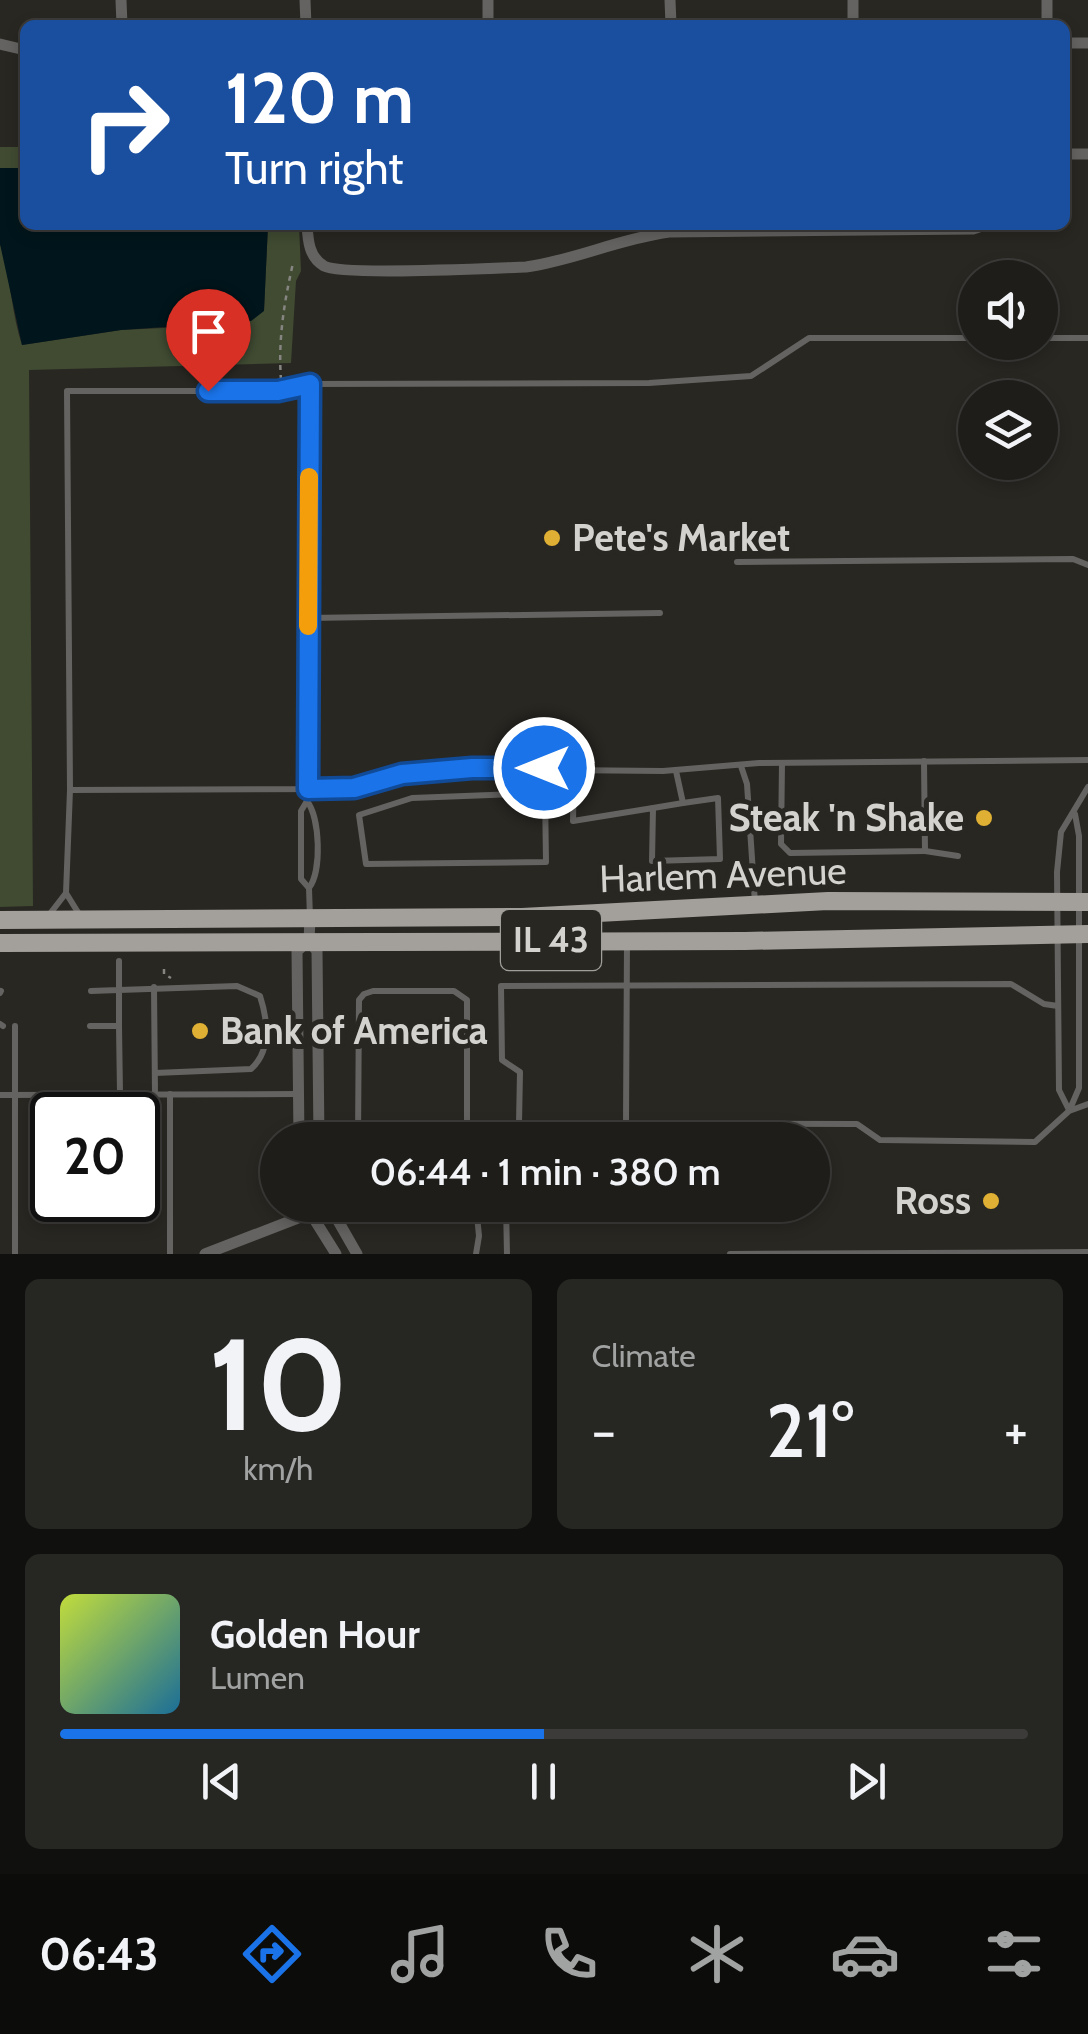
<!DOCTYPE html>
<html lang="en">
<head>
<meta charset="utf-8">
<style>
  body { margin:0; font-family:Cabin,sans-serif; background:#262623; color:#f1f3f6; height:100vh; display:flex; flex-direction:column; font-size:38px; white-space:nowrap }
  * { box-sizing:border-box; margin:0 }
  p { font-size:32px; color:#a1a2a2 }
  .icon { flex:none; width:55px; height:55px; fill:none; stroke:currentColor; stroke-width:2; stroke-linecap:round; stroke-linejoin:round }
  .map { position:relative; height:1254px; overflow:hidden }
  .side { display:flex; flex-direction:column; gap:25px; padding:25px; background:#10100e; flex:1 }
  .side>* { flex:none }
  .hud { position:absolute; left:20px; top:20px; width:1050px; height:210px; border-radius:15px; box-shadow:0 5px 15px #0003,0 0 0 2px #3c3b39; background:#1a4fa0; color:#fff; overflow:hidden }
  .fabs { position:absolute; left:958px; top:260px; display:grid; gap:20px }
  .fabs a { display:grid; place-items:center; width:100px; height:100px; border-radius:50%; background:#1e1d1a; box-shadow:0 5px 15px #0003,0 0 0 2px #3c3b39; font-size:50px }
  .speed { position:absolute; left:30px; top:1092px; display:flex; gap:20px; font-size:50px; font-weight:700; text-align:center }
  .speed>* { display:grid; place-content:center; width:130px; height:130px; border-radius:50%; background:#1e1d1a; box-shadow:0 5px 15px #0003,0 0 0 2px #3c3b39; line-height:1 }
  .speed .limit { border:5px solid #111; border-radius:15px; background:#fff; color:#111 }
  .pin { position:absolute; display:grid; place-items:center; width:85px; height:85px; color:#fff; margin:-102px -42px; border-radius:50% 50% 50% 0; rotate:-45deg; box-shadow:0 0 10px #0007 }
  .pin .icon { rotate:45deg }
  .me { position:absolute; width:110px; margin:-55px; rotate:270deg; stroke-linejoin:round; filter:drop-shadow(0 0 8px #0008) }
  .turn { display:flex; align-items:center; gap:35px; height:210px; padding:0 40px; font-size:45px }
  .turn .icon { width:130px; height:130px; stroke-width:2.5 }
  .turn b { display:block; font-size:70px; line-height:85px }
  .big { font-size:75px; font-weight:600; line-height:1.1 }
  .side .card { flex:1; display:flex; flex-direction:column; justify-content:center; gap:15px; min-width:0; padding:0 35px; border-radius:15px; background:#262623 }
  .side .dial { align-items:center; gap:0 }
  .dial b { font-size:130px; line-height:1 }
  .song { display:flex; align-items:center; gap:30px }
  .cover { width:120px; height:120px; border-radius:15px; background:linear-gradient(135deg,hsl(70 70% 55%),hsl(200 70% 35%)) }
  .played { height:10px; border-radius:5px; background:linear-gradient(90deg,#1a73e8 50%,#3c3b39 50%) }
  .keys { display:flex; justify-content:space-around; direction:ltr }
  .heat { display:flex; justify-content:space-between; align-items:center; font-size:55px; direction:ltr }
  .side .tiles { flex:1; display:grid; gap:25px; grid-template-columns:1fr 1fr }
  .card:last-child { grid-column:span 2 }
  .trip { position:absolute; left:260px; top:1122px; width:570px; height:100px; border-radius:50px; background:#1e1d1a; box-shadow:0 5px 15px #0003,0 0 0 2px #3c3b39; font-weight:600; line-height:100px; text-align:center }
  .dock { display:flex; height:160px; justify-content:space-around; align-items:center; background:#0c0c0a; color:#a1a2a2 }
  .dock .icon { width:70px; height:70px }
  .dock .on { color:#1a73e8 }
  .dock b { font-size:45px; color:#f1f3f6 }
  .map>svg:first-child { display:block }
  .green { fill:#404b32 }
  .water { fill:#01161c }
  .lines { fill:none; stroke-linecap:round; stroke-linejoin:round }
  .path { stroke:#868581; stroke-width:2.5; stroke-dasharray:5 5; stroke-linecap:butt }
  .service { stroke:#656361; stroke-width:6 }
  .minor { stroke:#656361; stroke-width:11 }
  .primary { stroke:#a39f9a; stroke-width:18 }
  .route-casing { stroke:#114b97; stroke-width:25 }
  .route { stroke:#1a73e8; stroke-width:18 }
  .slow { stroke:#f59e0b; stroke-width:18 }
  .poi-dot { fill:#e0b034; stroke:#282722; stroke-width:4 }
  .labels { text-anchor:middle; stroke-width:10; stroke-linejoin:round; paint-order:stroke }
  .shield { fill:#282722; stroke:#a09f9b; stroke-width:2.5 }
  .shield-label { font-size:35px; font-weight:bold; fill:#d3d2cf }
  .poi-label { font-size:38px; font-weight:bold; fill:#d3d2cf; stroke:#282722; text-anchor:start }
  .street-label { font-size:38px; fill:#d3d2cf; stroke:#282722 }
</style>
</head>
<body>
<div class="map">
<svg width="1088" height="1254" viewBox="0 0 1088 1254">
  <rect width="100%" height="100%" fill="#282722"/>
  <!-- green -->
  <g class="green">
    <rect x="0" y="147" width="25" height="21"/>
    <path d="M268 225H299L301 271 296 281 291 363 29 370 33 906 0 907V244C11 277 11 312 22 345L121 330 205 326 264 310Z"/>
  </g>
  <!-- water -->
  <polygon class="water" points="0,168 25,168 25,225 268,225 264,311 251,321 121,330 22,345 0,244"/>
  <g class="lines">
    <!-- path -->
    <g class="path">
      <path d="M281 380C278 339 284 303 293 263"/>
      <polyline points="164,969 164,974 171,978"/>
    </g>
    <!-- service -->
    <g class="service">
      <polyline points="975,338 809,338 751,376 649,383 309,384 278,391 67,391 70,790 354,789 402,774 472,769 663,771 759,763 1088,760"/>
      <polyline points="1040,338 1088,338"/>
      <polyline points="309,384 307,801 301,811 301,879 309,888 310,918"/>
      <polyline points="737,562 1073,559 1088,565"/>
      <polyline points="307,618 660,613"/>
      <polyline points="782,763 781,844 790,853 925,851 924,761"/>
      <polyline points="741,766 747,784 755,903"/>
      <polyline points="574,770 573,821 653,808 652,861 720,859 718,798 683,803 676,771"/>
      <polygon points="545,793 546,862 366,864 359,815 412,798"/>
      <path d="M307 801C320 818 322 871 309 888"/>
      <polyline points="653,808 683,803"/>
      <polyline points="925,851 958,856"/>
      <polyline points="66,893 70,790"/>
      <polyline points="49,915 66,893 79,914"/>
      <polyline points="154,987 155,1094"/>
      <polyline points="91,991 119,990 119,961"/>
      <polyline points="0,993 1,991"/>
      <polyline points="1058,1006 1044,1004 1011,984 501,986 502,1060 520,1072 519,1123 857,1124 880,1140 1035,1142 1069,1111 1088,1104"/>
      <polyline points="0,1024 3,1026"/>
      <polyline points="15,1026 15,1254"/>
      <path d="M90 1026H119V990L237 986 260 996C268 1021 271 1051 251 1069L155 1073"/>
      <polyline points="119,1026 120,1094"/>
      <polyline points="0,1095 298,1094"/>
      <polyline points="1070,1109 1079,1088 1079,836 1075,814"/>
      <polyline points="1069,1110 1059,1090 1057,872 1061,832 1088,787"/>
      <polyline points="626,1123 627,942"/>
      <polyline points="358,1140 359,1000 364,994 373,991 454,991 467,1000 467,1140"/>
      <polyline points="506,1140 506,1134 519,1123"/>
      <polyline points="545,1140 545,1123"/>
      <polyline points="476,1205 479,1236 476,1254"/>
      <polyline points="506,1205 507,1254"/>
      <polyline points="477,1206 496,1205"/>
      <polyline points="170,1254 170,1094"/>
      <polyline points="730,1254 1088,1252"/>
    </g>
    <!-- minor -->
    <g class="minor">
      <polyline points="121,0 122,25"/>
      <polyline points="305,0 306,25"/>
      <polyline points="488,0 488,25"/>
      <polyline points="670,0 671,25"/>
      <polyline points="853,0 853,25"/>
      <polyline points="1047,0 1047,25"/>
      <polyline points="1065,43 1088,43"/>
      <polyline points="0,44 25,50"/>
      <polyline points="1065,154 1088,154"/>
      <path d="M307 225C308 241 309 257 324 266 342 276 495 268 526 267 575 260 618 239 669 232L973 229 985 225"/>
      <polyline points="310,918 309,941 317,951 319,1140"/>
      <polyline points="299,1140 297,951 305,944"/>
      <polyline points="310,1205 311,1214 336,1254"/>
      <polyline points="329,1205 357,1254"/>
      <polyline points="205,1254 329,1206"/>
    </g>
    <!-- primary -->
    <g class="primary">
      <polyline points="0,920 522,917 828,901 1088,902"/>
      <polyline points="0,943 745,941 1088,934"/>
    </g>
  </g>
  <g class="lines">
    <!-- route casing -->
    <g class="route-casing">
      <polyline id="route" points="208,391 278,391 310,384 308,789 354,788 402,774 472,768 544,768"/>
    </g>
    <!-- route -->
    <use href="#route" class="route"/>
    <!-- slow -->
    <polyline class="slow" points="308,626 309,477"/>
  </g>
  <!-- markers -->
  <g class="poi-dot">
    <circle cx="552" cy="538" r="10"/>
    <circle cx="984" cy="818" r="10"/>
    <circle cx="200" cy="1031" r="10"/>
    <circle cx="991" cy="1201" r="10"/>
  </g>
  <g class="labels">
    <!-- shield labels -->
    <rect class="shield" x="501" y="910" width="100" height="60" rx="8"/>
    <g class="shield-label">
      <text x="551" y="952">IL 43</text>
    </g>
    <!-- poi labels -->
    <g class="poi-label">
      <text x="572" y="551">Pete's Market</text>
      <text x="964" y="831" text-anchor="end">Steak 'n Shake</text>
      <text x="220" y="1044">Bank of America</text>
      <text x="971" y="1214" text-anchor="end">Ross</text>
    </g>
    <!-- street labels -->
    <g class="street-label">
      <text transform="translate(723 875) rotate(-2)" y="13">Harlem Avenue</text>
    </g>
  </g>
</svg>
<div class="fabs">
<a><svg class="icon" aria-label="sound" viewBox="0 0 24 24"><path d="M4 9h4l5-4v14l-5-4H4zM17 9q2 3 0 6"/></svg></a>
<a><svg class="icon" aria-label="layers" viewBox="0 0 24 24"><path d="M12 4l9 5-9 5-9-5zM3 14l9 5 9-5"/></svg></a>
</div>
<div class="speed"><div class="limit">20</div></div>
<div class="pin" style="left:208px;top:391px;background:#d93025"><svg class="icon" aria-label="arrive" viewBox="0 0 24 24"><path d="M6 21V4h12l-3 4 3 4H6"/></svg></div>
<svg class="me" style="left:544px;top:768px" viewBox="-20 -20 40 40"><circle r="17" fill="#1a73e8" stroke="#fff" stroke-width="3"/><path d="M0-11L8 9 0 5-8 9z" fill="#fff"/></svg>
<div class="trip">06:44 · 1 min · 380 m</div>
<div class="hud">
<div class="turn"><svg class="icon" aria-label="right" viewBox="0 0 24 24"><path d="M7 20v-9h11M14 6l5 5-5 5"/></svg><div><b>120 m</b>Turn right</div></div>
</div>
</div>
<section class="side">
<div class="tiles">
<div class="card dial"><b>10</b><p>km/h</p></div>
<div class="card"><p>Climate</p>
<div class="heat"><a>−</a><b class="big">21°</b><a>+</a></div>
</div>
<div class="card">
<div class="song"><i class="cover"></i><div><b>Golden Hour</b><p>Lumen</p></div></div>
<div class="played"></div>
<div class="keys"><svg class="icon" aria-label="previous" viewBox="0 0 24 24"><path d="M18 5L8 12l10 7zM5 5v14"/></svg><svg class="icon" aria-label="pause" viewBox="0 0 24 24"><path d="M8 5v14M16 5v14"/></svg><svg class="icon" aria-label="next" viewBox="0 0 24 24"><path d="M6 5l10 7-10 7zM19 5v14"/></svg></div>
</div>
</div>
</section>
<nav class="dock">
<b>06:43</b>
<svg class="icon on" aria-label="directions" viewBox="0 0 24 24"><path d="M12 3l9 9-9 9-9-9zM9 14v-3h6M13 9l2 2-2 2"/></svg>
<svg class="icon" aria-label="music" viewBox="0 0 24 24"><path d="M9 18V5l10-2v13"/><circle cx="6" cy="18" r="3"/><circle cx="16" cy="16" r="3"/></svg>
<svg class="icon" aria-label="phone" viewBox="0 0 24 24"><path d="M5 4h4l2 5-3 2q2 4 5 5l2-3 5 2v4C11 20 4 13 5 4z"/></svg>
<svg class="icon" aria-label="climate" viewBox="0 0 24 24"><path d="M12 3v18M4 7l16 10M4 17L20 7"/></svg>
<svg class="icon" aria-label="car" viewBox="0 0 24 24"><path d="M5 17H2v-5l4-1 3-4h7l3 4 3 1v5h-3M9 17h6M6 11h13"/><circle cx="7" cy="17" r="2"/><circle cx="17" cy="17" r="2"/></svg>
<svg class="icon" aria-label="filters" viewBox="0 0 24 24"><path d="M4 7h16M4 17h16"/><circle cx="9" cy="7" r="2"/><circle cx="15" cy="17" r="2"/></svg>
</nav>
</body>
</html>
